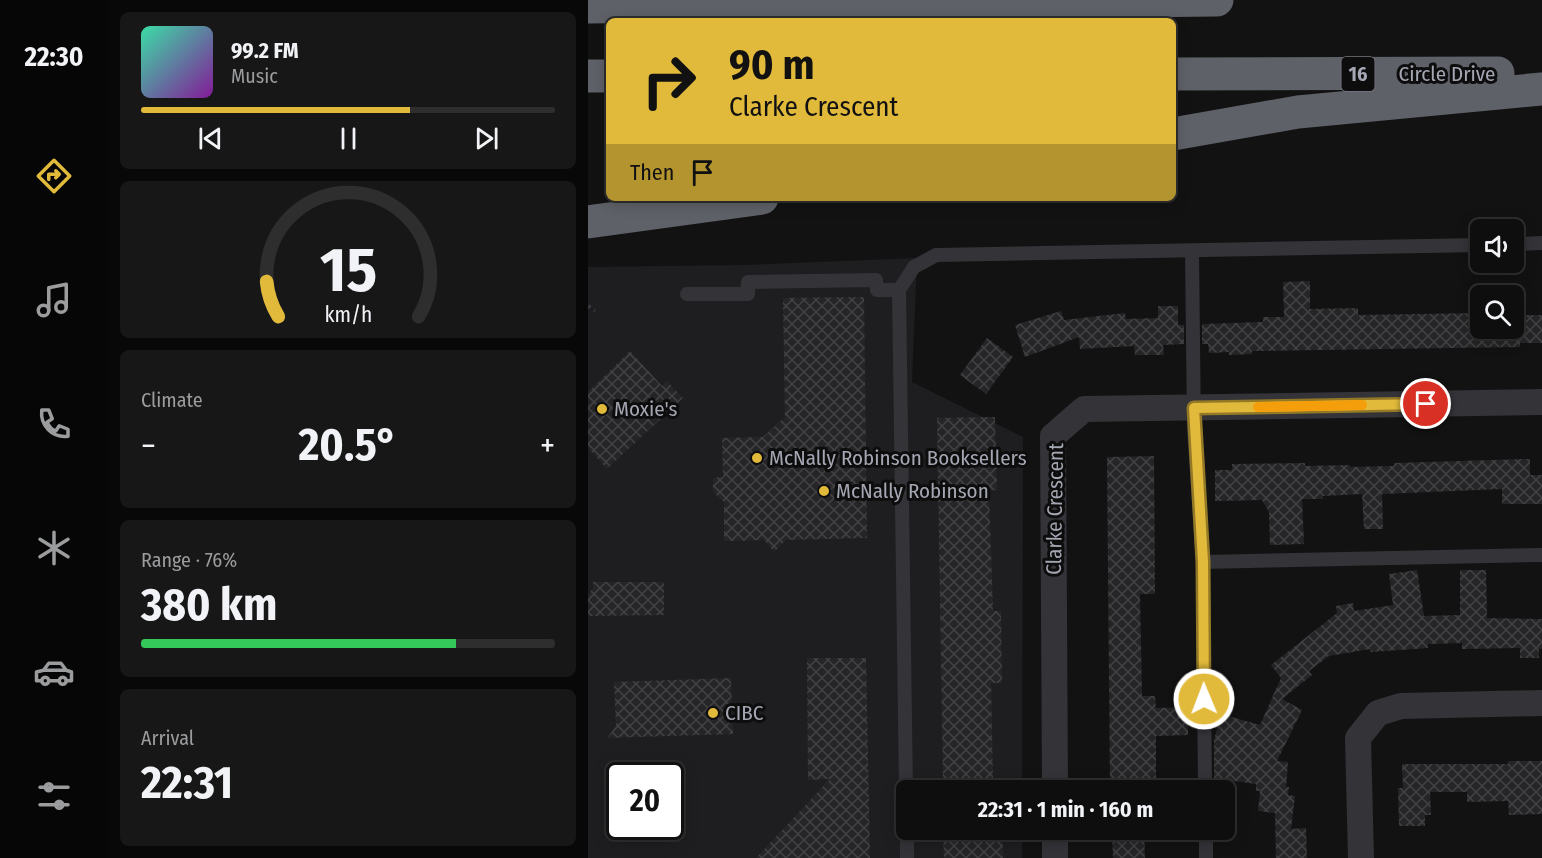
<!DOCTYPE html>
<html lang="en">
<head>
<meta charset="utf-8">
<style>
  body { margin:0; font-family:"Fira Sans Condensed",sans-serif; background:#171717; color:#f1f3f6; height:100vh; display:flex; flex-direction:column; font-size:22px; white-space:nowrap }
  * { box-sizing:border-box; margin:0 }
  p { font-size:20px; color:#9b9c9e }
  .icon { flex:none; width:33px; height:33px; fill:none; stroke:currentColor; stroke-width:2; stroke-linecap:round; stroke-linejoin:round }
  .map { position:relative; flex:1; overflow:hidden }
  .panel { display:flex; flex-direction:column; gap:12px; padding:12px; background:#080808; width:480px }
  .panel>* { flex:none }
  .guide { position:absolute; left:18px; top:18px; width:570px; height:183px; border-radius:9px; box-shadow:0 3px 15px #0003,0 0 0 2px #2e2e2e; background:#e2ba3b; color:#111; overflow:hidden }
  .tools { position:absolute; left:882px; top:219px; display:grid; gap:12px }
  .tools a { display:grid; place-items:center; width:54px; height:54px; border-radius:9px; background:#0e0e0e; box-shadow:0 3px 15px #0003,0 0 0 2px #2e2e2e; font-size:30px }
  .speed { position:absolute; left:18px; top:762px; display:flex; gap:12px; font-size:30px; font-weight:700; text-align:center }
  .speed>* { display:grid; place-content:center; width:78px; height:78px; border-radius:50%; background:#0e0e0e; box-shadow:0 3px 15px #0003,0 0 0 2px #2e2e2e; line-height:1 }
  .speed .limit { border:3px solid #111; border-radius:9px; background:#fff; color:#111 }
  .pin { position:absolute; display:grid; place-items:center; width:51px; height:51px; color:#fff; margin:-26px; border:3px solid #fff; border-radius:50%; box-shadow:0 2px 6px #0007 }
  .me { position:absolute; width:66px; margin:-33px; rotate:359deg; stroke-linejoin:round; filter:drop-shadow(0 0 4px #0008) }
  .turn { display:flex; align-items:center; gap:21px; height:126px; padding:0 24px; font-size:27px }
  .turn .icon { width:78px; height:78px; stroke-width:2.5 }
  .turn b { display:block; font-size:42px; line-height:51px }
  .then { display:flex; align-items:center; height:57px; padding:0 24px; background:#0003; gap:12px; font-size:22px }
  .big { font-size:45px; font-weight:700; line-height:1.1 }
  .panel .widget { flex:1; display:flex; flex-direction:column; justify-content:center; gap:9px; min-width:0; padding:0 21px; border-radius:9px; background:#171717 }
  .panel .dial { align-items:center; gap:0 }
  .dial svg { height:156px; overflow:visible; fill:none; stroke:#2e2e2e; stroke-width:7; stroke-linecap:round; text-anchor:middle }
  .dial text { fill:#f1f3f6; stroke:none }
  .song { display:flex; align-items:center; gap:18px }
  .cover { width:72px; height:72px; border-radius:9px; background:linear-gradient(135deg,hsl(160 70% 55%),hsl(290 70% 35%)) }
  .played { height:6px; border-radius:3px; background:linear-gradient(90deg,#e2ba3b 65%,#2e2e2e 65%) }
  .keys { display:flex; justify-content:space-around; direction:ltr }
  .heat { display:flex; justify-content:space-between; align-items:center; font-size:33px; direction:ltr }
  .charge { height:9px; border-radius:4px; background:linear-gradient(90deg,#34c759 76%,#2e2e2e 0) }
  .trip { position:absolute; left:308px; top:780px; width:339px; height:60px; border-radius:9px; background:#0e0e0e; box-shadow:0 3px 15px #0003,0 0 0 2px #2e2e2e; font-weight:700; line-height:60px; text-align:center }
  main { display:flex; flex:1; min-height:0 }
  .tabs { display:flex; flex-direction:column; width:108px; justify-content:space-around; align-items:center; background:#060606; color:#9b9c9e }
  .tabs .icon { width:42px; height:42px }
  .tabs .active { color:#e2ba3b }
  .tabs b { font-size:27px; color:#f1f3f6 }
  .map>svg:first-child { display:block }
  .built { fill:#1e1e20; fill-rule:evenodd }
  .building { fill:url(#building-cross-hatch) }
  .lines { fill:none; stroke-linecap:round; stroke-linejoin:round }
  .path { stroke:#393a3f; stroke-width:4; stroke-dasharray:3 4.5; stroke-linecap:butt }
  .service { stroke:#333338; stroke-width:14 }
  .minor { stroke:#333338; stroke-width:26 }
  .motorway { stroke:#5f6168; stroke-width:33 }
  .route-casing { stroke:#937926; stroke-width:15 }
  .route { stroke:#e2ba3b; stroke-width:10 }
  .slow { stroke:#f59e0b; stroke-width:10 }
  .poi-dot { fill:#e2ba3b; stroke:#0d0d0e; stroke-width:2 }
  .labels { text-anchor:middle; stroke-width:6; stroke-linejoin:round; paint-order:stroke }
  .shield { fill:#0d0d0e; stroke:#777981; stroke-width:1.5 }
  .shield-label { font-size:20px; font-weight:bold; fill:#a4a7b2 }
  .street-label { font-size:21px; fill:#a4a7b2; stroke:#0d0d0e }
  .poi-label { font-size:21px; fill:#a4a7b2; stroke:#0d0d0e; text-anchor:start }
</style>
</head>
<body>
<main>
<nav class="tabs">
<b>22:30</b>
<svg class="icon active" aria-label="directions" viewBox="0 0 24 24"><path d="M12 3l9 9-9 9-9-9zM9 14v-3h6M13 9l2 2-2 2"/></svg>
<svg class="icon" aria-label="music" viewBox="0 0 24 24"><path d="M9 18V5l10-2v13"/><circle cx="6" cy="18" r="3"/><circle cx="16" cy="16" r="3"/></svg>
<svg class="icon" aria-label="phone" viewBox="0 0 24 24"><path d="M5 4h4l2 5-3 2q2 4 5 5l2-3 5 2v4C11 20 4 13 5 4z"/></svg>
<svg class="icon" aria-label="climate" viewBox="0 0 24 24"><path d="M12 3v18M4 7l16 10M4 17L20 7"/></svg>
<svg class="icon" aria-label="car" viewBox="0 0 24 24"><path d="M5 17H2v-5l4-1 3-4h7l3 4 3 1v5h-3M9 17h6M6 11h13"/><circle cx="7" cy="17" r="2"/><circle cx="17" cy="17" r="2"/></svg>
<svg class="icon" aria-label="filters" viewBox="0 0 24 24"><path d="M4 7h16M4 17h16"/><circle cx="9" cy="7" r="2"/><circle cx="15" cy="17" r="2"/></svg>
</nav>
<section class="panel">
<div class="widget">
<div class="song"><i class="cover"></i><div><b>99.2 FM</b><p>Music</p></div></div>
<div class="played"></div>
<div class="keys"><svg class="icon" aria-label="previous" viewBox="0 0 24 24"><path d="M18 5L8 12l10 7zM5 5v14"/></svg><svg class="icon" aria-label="pause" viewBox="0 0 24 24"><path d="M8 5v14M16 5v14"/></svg><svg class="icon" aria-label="next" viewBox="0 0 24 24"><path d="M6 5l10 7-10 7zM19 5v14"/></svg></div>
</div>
<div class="widget dial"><svg viewBox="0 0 100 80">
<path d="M14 69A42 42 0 1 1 86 69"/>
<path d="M14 69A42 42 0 0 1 8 51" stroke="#e2ba3b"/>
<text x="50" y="56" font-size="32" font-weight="700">15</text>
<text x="50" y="72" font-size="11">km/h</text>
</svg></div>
<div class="widget"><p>Climate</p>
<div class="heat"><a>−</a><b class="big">20.5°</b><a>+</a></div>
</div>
<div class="widget"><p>Range · 76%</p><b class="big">380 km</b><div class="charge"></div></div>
<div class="widget"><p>Arrival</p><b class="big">22:31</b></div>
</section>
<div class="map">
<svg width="954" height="858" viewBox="0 0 954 858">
  <defs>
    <pattern id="building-cross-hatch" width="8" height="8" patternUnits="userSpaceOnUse" patternTransform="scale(1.5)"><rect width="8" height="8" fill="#252527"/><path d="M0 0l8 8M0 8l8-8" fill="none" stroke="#424244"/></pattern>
  </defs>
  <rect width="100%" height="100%" fill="#121213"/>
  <!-- built -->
  <path class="built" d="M329 258 324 382 435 437 434 790H318V830H434V858H0V267L157 265ZM32 776H82V826H32Z"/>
  <!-- building -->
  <g class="building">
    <polygon points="722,281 722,309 770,308 770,315 892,313 892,328 926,328 926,315 954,315 954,343 932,343 932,347 664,351 664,354 641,355 641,352 621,353 620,344 614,344 614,324 675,322 675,317 696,317 695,282"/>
    <polygon points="276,297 279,538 198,540 186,552 176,540 136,541 136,502 125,492 125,478 135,477 134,438 175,437 197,417 195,298"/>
    <polygon points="570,306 590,306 590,325 596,325 596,344 575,345 576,355 547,355 546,346 492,349 491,337 437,357 427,325 473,311 476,320 537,313 538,319 570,318"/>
    <polygon points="399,338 425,357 398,394 372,375"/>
    <polygon points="42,351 74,386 79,381 95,398 19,469 0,448 0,392"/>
    <polygon points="407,417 409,490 401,491 405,611 413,611 414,683 403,683 405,782 355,783 349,418"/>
    <polygon points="566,456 567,594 552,594 554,696 567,696 568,708 600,707 600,735 568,736 568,790 522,790 519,457"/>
    <polygon points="942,459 942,475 954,475 954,504 914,504 914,489 794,494 795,529 776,529 774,494 735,496 735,499 714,499 716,544 682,545 681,512 674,500 627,501 627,470 644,470 644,464 717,463 717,466 762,465 762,467 806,466 806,463"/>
    <polygon points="829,570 836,616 872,615 872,570 898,570 899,618 954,619 954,649 951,649 951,658 932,658 932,648 874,649 874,643 840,644 840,648 783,652 782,649 741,656 721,671 724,675 694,699 714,710 689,761 700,762 698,787 701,787 700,795 707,796 703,829 718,828 719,858 688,858 687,813 670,811 672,791 668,791 668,784 626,778 626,740 633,714 672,725 693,678 683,665 749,613 748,606 765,603 766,611 805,605 801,574"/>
    <polygon points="5,582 76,582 76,615 0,616 0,595 5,588"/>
    <polygon points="219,658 278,658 282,858 168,858 242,779 220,780"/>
    <polygon points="143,678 145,734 19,738 28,726 26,682"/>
    <polygon points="920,761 954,761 954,814 921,815 920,801 879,802 879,792 842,792 843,815 837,815 837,826 811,826 810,788 815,788 814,764 920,764"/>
    <polygon points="355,830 414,830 415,858 356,858"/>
    <polygon points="524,830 556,830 557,858 525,858"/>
  </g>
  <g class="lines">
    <!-- path -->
    <polyline class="path" points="0,306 7,311"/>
    <!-- service -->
    <g class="service">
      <polyline points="926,244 954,243"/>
      <polyline points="604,251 606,429 615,562 617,790"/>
      <polyline points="99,294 160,294 160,282 288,280 289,290 311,290"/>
      <polyline points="615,562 954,555"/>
      <polyline points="318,790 311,290 326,267 348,255 892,245"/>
      <polyline points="319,830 319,858"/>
      <polyline points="618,830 618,858"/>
    </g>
    <!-- minor -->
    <g class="minor">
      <polyline points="467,790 465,436 496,409 954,402"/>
      <polyline points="467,830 467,858"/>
      <polyline points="773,858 770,738 790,713 813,706 954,703"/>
    </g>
    <!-- motorway -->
    <g class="motorway">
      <polyline points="0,7 629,0"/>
      <polyline points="585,74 910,73"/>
      <polyline points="0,76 21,76"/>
      <polyline points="585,134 710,112 954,89"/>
      <polyline points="0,222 174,198"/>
    </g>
  </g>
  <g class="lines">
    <!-- route casing -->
    <g class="route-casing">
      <polyline id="route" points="616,699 615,562 606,408 838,404"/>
    </g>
    <!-- route -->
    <use href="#route" class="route"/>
    <!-- slow -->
    <polyline class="slow" points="670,407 774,405"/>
  </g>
  <!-- markers -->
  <g class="poi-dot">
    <circle cx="14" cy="409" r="6"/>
    <circle cx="169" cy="458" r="6"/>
    <circle cx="236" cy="491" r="6"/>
    <circle cx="125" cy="713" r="6"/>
  </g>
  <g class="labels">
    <!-- shield labels -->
    <rect class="shield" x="753.5" y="57" width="33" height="34" rx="4.5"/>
    <g class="shield-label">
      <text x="770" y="81">16</text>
    </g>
    <!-- street labels -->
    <g class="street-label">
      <text x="859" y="81">Circle Drive</text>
      <text transform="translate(467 509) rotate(-89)" y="7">Clarke Crescent</text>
    </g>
    <!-- poi labels -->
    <g class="poi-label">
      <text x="26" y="416">Moxie's</text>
      <text x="181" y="465">McNally Robinson Booksellers</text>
      <text x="248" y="498">McNally Robinson</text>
      <text x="137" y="720">CIBC</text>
    </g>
  </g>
</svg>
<div class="tools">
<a><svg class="icon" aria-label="sound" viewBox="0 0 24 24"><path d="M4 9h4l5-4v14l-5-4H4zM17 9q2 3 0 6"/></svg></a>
<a><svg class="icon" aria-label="search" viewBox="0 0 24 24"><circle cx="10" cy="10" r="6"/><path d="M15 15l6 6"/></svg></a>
</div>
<div class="speed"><div class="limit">20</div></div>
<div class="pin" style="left:838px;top:404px;background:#d93025"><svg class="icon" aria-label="arrive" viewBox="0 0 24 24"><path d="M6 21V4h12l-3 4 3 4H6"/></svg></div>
<svg class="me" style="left:616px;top:699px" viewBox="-20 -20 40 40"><circle r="17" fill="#e2ba3b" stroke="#fff" stroke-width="3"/><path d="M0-11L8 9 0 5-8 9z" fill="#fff"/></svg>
<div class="trip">22:31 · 1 min · 160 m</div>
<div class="guide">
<div class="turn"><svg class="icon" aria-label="right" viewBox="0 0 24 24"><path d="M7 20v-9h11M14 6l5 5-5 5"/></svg><div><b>90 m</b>Clarke Crescent</div></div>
<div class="then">Then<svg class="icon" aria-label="arrive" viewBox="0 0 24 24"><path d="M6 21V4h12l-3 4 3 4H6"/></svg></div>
</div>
</div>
</main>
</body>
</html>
